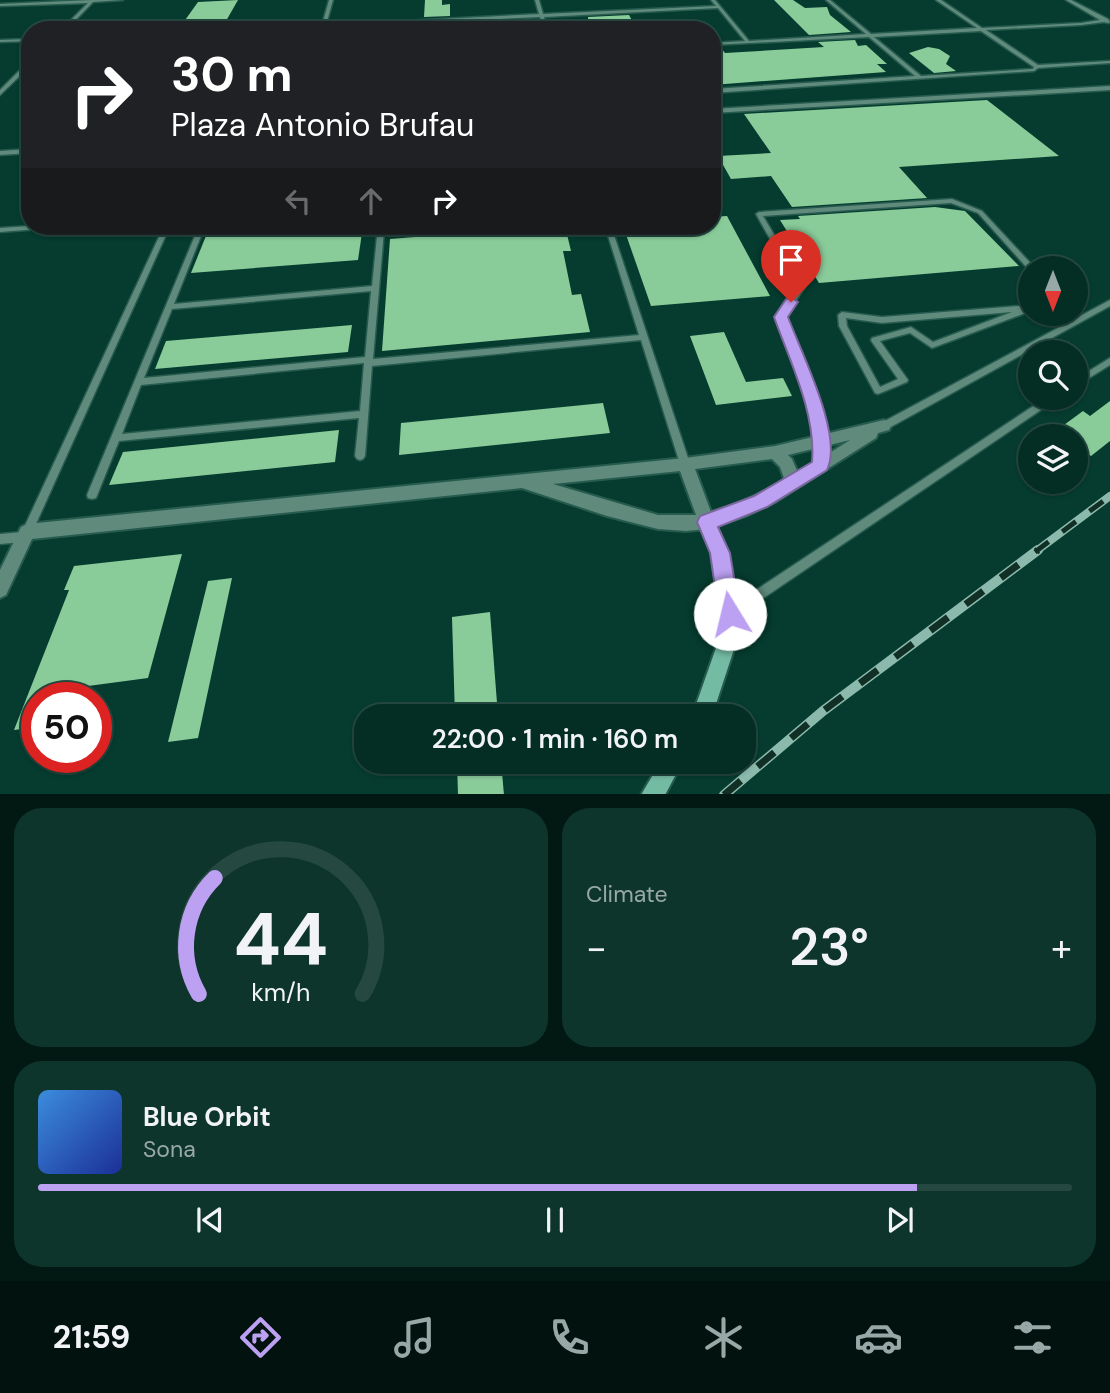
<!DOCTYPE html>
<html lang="en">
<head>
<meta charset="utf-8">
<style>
  body { margin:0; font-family:"DM Sans",sans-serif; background:#0d352b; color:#f1f3f6; height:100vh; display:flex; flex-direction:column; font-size:26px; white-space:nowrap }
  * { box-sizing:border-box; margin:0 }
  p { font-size:23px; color:#97a8a6 }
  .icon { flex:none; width:38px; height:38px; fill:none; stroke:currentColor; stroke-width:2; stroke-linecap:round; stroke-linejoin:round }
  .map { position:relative; height:794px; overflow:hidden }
  .sheet { display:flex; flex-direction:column; gap:14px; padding:14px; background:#021913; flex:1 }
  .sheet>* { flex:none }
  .banner { position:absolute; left:21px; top:21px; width:700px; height:214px; border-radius:28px; box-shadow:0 2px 5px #0004,0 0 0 2px #254941; background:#202124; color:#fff; overflow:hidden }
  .needle { width:46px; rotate:180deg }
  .tools { position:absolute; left:1018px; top:256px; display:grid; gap:14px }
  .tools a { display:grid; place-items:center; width:70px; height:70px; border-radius:50%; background:#042d23; box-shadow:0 2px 5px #0004,0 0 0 2px #254941; font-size:35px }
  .speed { position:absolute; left:21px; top:682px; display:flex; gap:14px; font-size:35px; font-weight:700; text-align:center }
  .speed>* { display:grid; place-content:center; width:91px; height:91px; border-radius:50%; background:#042d23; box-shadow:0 2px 5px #0004,0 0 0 2px #254941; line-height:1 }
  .speed .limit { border:10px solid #d22; background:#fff; color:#111 }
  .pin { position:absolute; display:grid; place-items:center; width:60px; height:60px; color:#fff; margin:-72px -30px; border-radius:50% 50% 50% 0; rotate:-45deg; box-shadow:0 0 7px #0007 }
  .pin .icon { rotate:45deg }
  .me { position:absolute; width:77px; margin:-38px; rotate:351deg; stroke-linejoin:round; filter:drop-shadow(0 0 5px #0008) }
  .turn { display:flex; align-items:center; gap:24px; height:147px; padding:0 35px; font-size:32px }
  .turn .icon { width:91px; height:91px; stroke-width:2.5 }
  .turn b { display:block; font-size:49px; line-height:60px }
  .lanes { display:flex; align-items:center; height:66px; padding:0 35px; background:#0003; justify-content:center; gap:35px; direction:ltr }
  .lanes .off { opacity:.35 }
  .big { font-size:52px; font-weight:600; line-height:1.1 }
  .sheet .tile { flex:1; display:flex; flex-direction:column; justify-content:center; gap:10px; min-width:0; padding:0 24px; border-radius:28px; background:#0d352b }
  .sheet .dial { align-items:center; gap:0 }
  .dial svg { height:182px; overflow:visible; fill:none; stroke:#254941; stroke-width:7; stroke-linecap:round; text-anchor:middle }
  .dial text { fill:#f1f3f6; stroke:none }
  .song { display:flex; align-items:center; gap:21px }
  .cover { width:84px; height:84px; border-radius:10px; background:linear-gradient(135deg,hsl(210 70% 55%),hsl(230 70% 35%)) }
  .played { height:7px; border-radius:4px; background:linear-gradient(90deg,#bca0f2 85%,#254941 85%) }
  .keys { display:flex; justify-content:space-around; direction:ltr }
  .heat { display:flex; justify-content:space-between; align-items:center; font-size:38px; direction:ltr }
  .sheet .tiles { flex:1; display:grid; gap:14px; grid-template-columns:1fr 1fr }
  .tile:last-child { grid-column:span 2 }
  .trip { position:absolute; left:354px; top:704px; width:402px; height:70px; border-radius:28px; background:#042d23; box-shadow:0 2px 5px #0004,0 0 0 2px #254941; font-weight:600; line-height:70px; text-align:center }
  .tab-bar { display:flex; height:112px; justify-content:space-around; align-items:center; background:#02120e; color:#97a8a6 }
  .tab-bar .icon { width:49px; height:49px }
  .tab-bar .on { color:#bca0f2 }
  .tab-bar b { font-size:32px; color:#f1f3f6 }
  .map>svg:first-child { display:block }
  .building { fill:#89cc9a }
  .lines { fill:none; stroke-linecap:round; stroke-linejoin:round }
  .lane-casing { stroke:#265b4e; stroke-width:3 }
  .street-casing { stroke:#265b4e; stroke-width:4 }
  .secondary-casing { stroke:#265b4e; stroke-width:4 }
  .lane { fill:#5f8a7c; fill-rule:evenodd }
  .street { fill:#5f8a7c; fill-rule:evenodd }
  .secondary { fill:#74bba4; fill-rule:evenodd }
  .rail-far1-casing { stroke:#8bb9ab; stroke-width:8 }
  .rail-casing { stroke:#8bb9ab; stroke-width:10 }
  .rail-far1 { stroke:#122f26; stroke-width:5; stroke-dasharray:17; stroke-linecap:butt }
  .rail { stroke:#122f26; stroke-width:7; stroke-dasharray:22; stroke-linecap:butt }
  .route { fill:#bca0f2; stroke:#7a689d; stroke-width:2 }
</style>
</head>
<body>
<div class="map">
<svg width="1110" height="795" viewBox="0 0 1110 795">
  <rect width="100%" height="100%" fill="#053c2f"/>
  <!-- building -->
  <g class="building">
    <polygon points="238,0 226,21 183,23 198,2"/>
    <polygon points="425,0 442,0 442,5 450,4 450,16 424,17"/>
    <polygon points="774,0 793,0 805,8 827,7 830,15 851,32 809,35"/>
    <polygon points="629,15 637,30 589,30 588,17"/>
    <polygon points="855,40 858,46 866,45 887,64 877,64 886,72 712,85 712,48 720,47 725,53 824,47 818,42"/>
    <polygon points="928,47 939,49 950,56 946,64 956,71 934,73 909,53"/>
    <polygon points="987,100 1059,156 899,167 927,198 792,207 771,176 731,179 718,156 771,153 744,114"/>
    <polygon points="935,207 965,211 1019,266 819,283 780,220 800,219 798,216"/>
    <polygon points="727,216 770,296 651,306 623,226 712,226 712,217"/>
    <polygon points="210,226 363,226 358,260 191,273"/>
    <polygon points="502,226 565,226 571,251 563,251 572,295 581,294 590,332 382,351 390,239 503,230"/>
    <polygon points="352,325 348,352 155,369 166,341"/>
    <polygon points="724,332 746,382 783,378 792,396 716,405 690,336"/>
    <polygon points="1110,401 1110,441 1091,456 1076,446 1076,436 1049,436 1083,411 1090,416"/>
    <polygon points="603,403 610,433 399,455 401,423"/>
    <polygon points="339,430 335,462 109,485 123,452"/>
    <polygon points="182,554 148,678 58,690 55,698 37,698 37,727 14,730 69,590 64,590 74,566"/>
    <polygon points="232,578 198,738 168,742 208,581"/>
    <polygon points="490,612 498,716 455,716 452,617"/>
    <polygon points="457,761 501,761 504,795 458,795"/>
  </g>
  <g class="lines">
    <!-- lane casing -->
    <g class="lane-casing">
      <g id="lane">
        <polygon points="91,0 123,0 93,2 66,30 61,30 88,3 0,6 0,4"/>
        <path d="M329 0H333L326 25 539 14 535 0H539L543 14 716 6 711 0H715L749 41 866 34 826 0H830L871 34 977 28 936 0H941L982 28 1081 23 1100 20 1066 0H1071L1108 19 1110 22 1108 23 1104 22 1081 25 986 30 1038 65 1110 61V63L1038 68 1034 71 712 93V89L915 76 869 37 712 45V43L745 41 718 8 544 17 548 30H544L540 17 326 27 325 30H321V27L239 30 322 25ZM981 31 1034 67 1033 69 921 76 874 37Z"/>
        <polygon points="30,39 30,41 0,42 0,40"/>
        <polygon points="28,62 30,62 30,66 0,95 0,90"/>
        <polygon points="1110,86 1110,90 712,113 712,109"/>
        <polygon points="30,149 30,153 0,155 0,151"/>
        <polygon points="952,199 982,211 1035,268 1031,268 1031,270 1029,270 978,213 951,203 763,216 805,287 785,317 815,396 827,442 825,445 822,446 819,445 807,396 777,317 797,287 756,214 759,212"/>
        <polygon points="30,226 55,226 52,228 0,232 0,228"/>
        <polygon points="164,226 170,226 31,535 29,536 28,540 24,542 0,544 0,534 22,532"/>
        <path d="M199 226H205L174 304 372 286 378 226H422L419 228 384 231 373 359 639 335 605 226H611L690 464 688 467 685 468 682 467 680 464 641 340 372 366 365 456 363 459 360 460 357 459 355 456 359 418 119 441 96 498 92 499 88 498 87 495ZM371 291 365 357 144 378 172 309ZM364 363 360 411 122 434 141 385Z"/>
        <polygon points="1110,300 1110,306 887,429 881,429 879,426 881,423"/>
        <path d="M1031 305V311L932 348 910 333 880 341 908 380 907 382 878 394 875 393 839 326 838 315 842 312 882 317ZM1012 312 933 342 911 327 872 338 871 340 872 342 898 379 880 387 847 326 846 318 882 323Z"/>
        <polygon points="1110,358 1110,365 1076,386 1076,379"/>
        <polygon points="1047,397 1058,397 1057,399 734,618 730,620 726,618 724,614 726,610"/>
      </g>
    </g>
    <!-- street casing -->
    <g class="street-casing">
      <path id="street" d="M884 420 889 422 891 426 889 430 878 433 876 438 775 502 748 515 707 529 686 531 658 529 607 516 522 488 32 539 6 595 0 598V570L21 527 27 524 685 458 775 446ZM850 440 798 473 792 459 788 455ZM772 459 780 467 785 481 738 504 711 512 695 469ZM680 471 696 515H658L553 484Z"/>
    </g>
    <!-- secondary casing -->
    <g class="secondary-casing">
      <g id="secondary">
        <polygon points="707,515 713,517 728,553 741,628 712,716 692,716 723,628 712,553 699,522 701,517"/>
        <polygon points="661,761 683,761 665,795 641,795"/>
      </g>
    </g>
    <!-- lane -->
    <use href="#lane" class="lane"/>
    <!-- street -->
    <use href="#street" class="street"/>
    <!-- secondary -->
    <use href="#secondary" class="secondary"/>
    <!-- rail-far1 casing -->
    <g class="rail-far1-casing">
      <polyline id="rail-far1" points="1035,552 1110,496"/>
    </g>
    <!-- rail casing -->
    <g class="rail-casing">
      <polyline id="rail" points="724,795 823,711 1038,550"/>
    </g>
    <!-- rail-far1 -->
    <use href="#rail-far1" class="rail-far1"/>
    <!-- rail -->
    <use href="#rail" class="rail"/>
  </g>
  <!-- route -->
  <path class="route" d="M791 297 798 302 788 317C801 352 844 436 827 470L767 507 718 527 730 553 740 614 737 622 730 625 722 622 719 614 710 553 697 522 700 516 754 496 812 462C816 413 790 362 774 317L786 299Z"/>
</svg>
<div class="tools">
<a><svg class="needle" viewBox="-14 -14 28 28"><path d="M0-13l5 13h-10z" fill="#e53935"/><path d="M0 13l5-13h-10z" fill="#97a8a6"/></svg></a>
<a><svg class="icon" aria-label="search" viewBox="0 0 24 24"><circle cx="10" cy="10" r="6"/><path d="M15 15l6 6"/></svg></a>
<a><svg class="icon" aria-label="layers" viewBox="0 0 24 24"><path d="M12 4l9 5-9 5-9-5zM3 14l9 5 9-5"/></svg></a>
</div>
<div class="speed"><div class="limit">50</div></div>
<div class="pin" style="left:791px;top:302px;background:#d93025"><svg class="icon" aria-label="arrive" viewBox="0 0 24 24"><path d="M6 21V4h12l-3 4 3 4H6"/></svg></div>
<svg class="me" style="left:730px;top:614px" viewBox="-20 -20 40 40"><circle r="19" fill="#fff"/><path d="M0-13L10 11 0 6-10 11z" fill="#bca0f2"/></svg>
<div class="trip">22:00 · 1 min · 160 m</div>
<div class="banner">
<div class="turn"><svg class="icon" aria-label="right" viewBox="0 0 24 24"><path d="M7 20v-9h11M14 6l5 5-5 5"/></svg><div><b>30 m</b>Plaza Antonio Brufau</div></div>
<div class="lanes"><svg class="icon off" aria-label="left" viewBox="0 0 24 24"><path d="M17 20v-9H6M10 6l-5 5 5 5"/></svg><svg class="icon off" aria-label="ahead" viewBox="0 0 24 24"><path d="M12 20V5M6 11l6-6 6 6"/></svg><svg class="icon" aria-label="right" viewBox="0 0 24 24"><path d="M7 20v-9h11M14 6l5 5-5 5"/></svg></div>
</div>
</div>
<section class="sheet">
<div class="tiles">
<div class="tile dial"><svg viewBox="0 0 100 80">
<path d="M14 69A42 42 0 1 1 86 69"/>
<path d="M14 69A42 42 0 0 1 21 18" stroke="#bca0f2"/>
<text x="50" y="56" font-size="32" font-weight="700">44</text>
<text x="50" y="72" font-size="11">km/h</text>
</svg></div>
<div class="tile"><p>Climate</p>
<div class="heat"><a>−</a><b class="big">23°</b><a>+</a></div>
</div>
<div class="tile">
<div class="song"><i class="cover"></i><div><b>Blue Orbit</b><p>Sona</p></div></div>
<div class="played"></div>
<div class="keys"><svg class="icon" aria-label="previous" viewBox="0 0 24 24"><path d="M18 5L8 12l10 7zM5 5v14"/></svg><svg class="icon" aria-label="pause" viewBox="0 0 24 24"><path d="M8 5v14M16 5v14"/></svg><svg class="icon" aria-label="next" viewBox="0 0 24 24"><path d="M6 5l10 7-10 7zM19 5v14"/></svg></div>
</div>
</div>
</section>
<nav class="tab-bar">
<b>21:59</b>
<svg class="icon on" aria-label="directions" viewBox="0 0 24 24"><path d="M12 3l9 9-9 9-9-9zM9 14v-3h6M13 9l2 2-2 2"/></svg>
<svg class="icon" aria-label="music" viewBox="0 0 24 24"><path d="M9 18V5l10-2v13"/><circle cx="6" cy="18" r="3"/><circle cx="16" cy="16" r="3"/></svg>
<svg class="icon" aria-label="phone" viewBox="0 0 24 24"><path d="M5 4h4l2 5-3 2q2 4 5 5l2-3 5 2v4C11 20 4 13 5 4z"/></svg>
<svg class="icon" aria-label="climate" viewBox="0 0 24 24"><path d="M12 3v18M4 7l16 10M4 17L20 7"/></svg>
<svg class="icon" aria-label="car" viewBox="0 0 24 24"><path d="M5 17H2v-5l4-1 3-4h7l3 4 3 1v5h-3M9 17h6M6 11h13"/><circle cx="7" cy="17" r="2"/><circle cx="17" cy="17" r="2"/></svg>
<svg class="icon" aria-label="filters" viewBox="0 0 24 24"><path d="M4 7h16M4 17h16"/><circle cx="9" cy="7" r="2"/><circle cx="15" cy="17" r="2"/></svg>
</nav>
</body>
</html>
